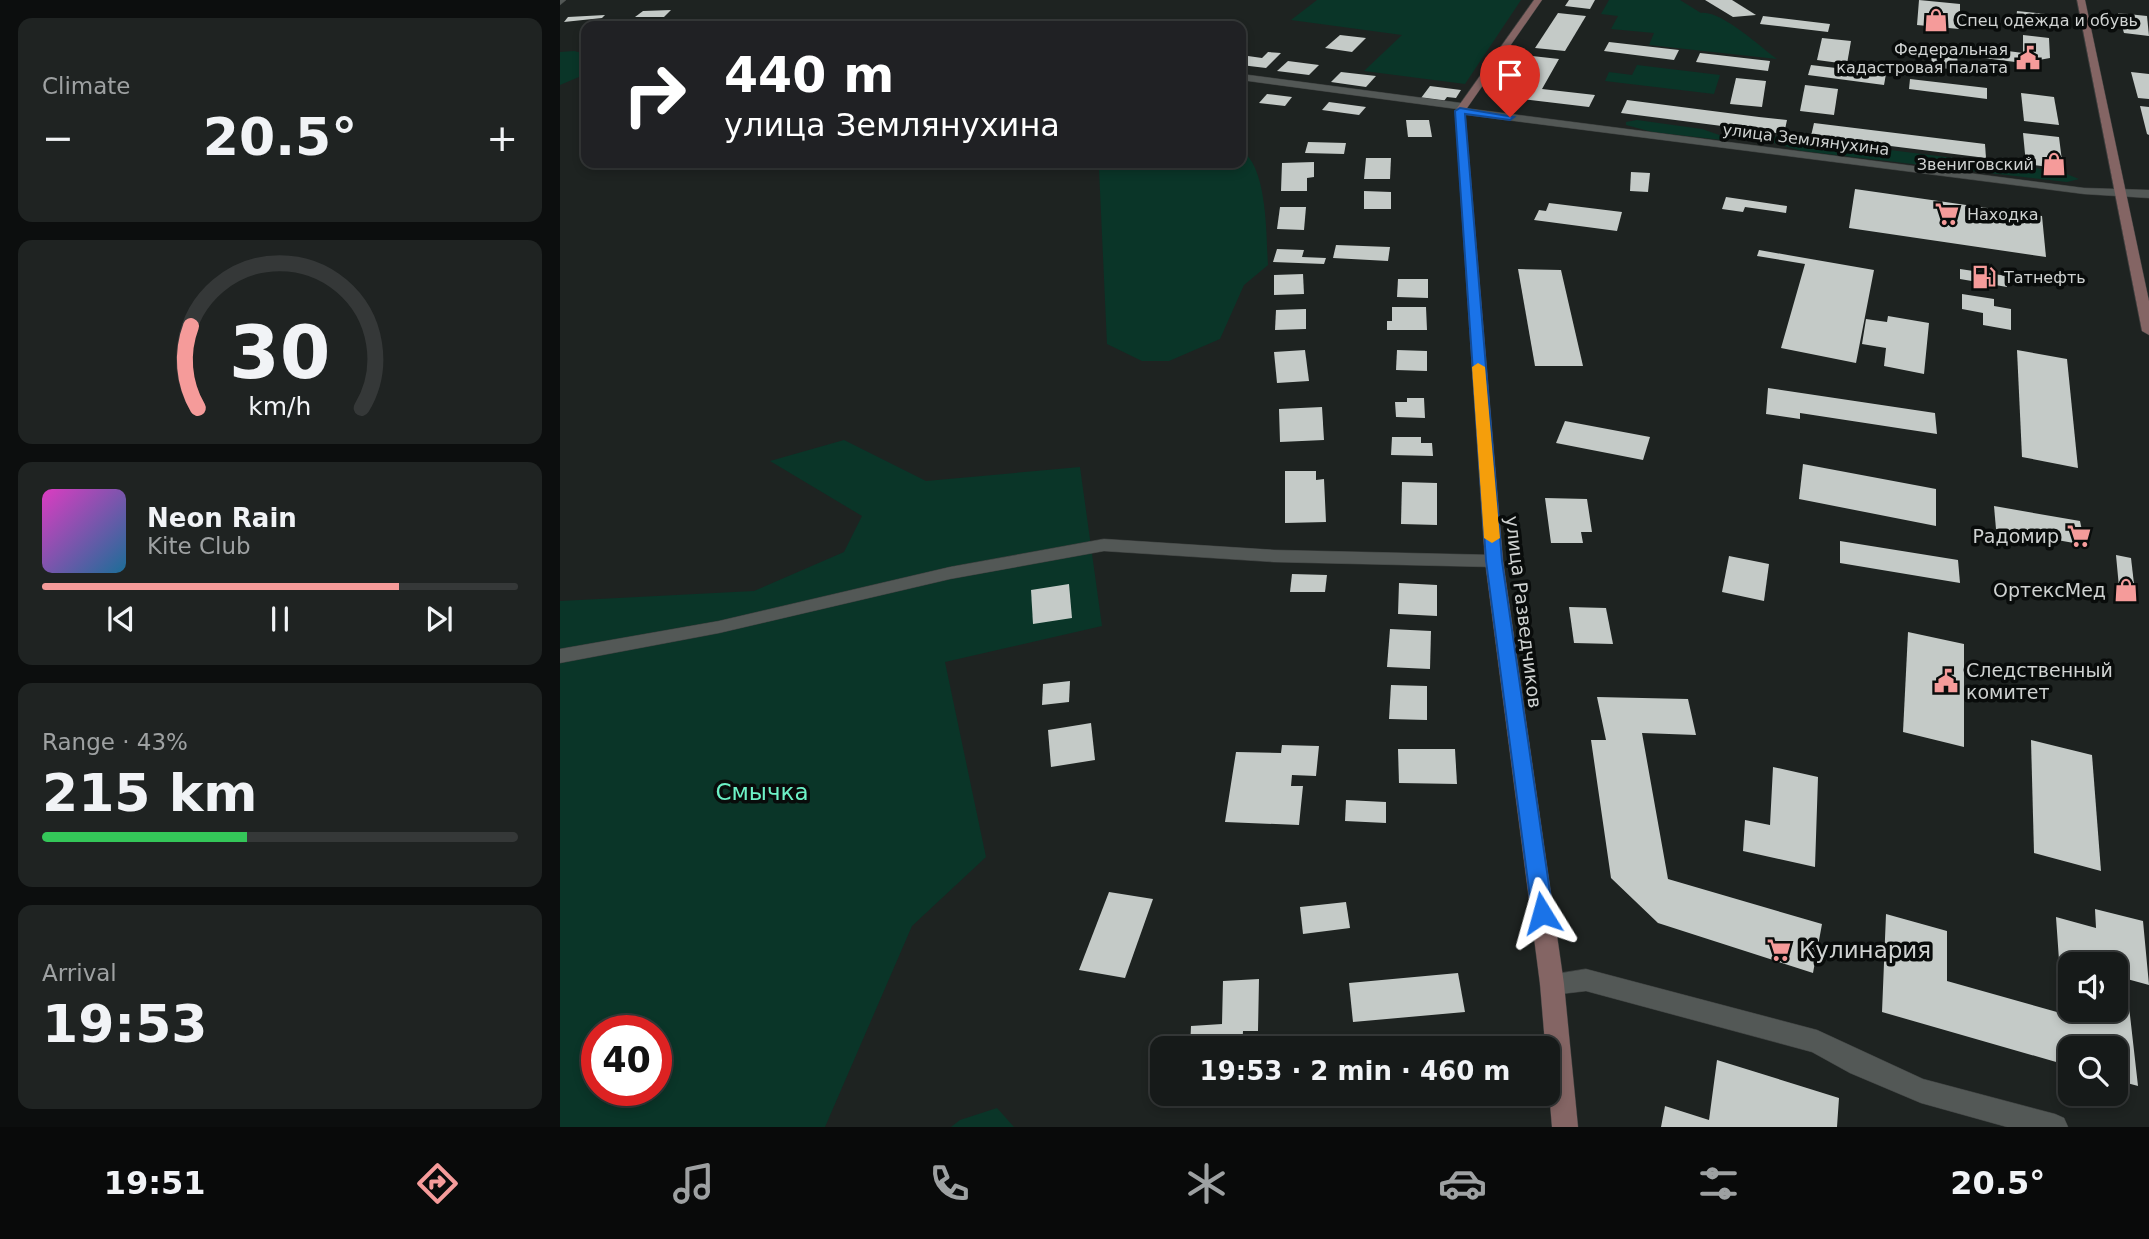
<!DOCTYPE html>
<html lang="en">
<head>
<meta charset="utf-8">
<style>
  body { margin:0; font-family:"DejaVu Sans",sans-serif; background:#1f2322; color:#f1f3f6; height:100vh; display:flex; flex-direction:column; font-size:26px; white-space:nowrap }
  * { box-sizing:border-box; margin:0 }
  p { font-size:23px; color:#9ea1a2 }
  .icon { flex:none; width:38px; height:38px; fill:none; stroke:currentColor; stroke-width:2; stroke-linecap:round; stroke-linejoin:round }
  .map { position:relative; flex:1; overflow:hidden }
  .details { display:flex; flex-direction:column; gap:18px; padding:18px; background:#0c0e0e; width:560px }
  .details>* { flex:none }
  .banner { position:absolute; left:21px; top:21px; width:665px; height:147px; border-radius:14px; box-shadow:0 4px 10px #0003,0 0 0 2px #353838; background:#202124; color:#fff; overflow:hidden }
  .tools { position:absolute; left:1498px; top:952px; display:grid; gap:14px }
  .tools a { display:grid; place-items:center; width:70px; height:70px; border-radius:14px; background:#161a19; box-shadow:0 4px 10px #0003,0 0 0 2px #353838; font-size:35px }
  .speed { position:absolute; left:21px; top:1015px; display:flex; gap:14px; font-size:35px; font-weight:700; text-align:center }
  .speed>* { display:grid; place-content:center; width:91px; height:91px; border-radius:50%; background:#161a19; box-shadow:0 4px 10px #0003,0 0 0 2px #353838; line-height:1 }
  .speed .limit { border:10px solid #d22; background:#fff; color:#111 }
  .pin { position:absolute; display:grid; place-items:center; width:60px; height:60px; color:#fff; margin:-72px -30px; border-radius:50% 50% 50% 0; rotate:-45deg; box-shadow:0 0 7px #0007 }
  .pin .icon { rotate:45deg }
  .me { position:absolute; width:77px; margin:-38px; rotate:352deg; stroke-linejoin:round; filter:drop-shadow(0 0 5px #0008) }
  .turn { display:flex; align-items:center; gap:24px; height:147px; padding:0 28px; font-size:32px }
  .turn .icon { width:91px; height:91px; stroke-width:2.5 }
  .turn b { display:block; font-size:49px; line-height:60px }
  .big { font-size:52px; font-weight:700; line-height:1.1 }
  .details .widget { flex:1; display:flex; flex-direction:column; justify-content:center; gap:10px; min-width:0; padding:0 24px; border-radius:14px; background:#1f2322 }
  .details .dial { align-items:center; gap:0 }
  .dial svg { height:182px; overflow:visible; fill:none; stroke:#353838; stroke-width:7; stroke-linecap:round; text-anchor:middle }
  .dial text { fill:#f1f3f6; stroke:none }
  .song { display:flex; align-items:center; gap:21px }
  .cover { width:84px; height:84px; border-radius:10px; background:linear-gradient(135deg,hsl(310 70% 55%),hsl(200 70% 35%)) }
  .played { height:7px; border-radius:4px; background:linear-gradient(90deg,#f59b9a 75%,#353838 75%) }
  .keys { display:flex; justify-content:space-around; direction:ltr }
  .heat { display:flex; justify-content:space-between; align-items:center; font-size:38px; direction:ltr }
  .charge { height:10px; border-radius:5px; background:linear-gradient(90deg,#34c759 43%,#353838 0) }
  .trip { position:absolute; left:590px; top:1036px; width:410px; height:70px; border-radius:14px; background:#161a19; box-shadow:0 4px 10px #0003,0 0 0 2px #353838; font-weight:700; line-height:70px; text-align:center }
  .dock { display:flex; height:112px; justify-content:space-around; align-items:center; background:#090a0a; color:#9ea1a2 }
  .dock .icon { width:49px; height:49px }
  .dock .on { color:#f59b9a }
  .dock b { font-size:32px; color:#f1f3f6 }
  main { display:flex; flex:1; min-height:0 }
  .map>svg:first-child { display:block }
  .green { fill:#0a3528; fill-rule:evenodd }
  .building { fill:#c4cac7 }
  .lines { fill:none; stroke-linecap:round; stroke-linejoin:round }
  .street-casing { stroke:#3c3f3e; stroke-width:1 }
  .secondary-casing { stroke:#3c3f3e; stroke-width:1 }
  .street { fill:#535856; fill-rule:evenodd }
  .secondary { fill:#846564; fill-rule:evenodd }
  .route { fill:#1a73e8; stroke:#114b97; stroke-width:2 }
  .slow { fill:#f59e0b }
  .labels { text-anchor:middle; stroke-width:7; stroke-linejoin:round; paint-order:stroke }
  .far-poi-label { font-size:16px; fill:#cfd2d1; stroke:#090c0b; text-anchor:start }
  .far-street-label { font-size:16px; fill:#cfd2d1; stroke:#090c0b }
  .poi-label { font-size:19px; fill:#cfd2d1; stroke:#090c0b; text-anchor:end }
  .street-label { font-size:19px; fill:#cfd2d1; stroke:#090c0b }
  .near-park-label { font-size:23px; fill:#6df2c7; stroke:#090c0b }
  .near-poi-label { font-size:23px; fill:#cfd2d1; stroke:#090c0b; text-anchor:start }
</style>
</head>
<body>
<main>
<section class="details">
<div class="widget"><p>Climate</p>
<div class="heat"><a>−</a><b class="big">20.5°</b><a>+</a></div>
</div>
<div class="widget dial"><svg viewBox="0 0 100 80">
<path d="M14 69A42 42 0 1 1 86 69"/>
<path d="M14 69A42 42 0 0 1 11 33" stroke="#f59b9a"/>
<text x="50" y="56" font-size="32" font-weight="700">30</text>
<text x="50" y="72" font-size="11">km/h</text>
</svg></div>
<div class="widget">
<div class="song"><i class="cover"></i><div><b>Neon Rain</b><p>Kite Club</p></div></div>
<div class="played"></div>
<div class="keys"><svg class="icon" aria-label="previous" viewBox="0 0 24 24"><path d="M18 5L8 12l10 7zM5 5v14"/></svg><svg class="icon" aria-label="pause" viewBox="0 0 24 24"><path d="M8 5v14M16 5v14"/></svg><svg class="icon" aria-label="next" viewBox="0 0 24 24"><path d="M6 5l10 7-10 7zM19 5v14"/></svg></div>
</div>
<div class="widget"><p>Range · 43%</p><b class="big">215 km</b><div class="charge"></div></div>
<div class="widget"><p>Arrival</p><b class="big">19:53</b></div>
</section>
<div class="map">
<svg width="1589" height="1127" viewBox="0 0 1589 1127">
  <rect width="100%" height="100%" fill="#1e2321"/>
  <!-- green -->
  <g class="green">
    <polygon points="757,0 961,0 905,84 804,71 842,35 731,20"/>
    <path d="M1049 0H1120L1141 13C1161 10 1200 47 1217 59L1089 45 1094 33 1051 29 1058 16 1041 14Z"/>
    <polygon points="14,51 26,54 26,74 0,85 0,52"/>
    <polygon points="1077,65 1160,75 1154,94 1045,81 1049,72 1072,75"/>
    <polygon points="1077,120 1142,129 1165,137 1162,140 1092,132 1066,125 1066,122"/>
    <polygon points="1217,136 1499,171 1519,179 1507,182 1242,151 1214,143 1212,138"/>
    <path d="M681 150C708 167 706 236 708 265L684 285 660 339 609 361H582L547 344 539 169 541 163H681Z"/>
    <path d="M284 440 366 481 520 467 542 626 385 662 426 857 352 926 265 1127H0V601L194 591 284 552 302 516 210 461ZM37 1031H96V1090H37Z"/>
    <polygon points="437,1108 454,1127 391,1127 400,1120"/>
  </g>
  <!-- building -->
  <g class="building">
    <polygon points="1009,0 1035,0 1030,9 1005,6"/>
    <polygon points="1145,0 1172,0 1196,15 1173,17"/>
    <polygon points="1359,0 1400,4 1400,15 1412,19 1399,19 1399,29 1357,25"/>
    <polygon points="111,10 104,17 75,17 83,11"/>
    <polygon points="1457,11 1485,14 1485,22 1456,19"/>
    <polygon points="998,13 1026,16 1005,51 975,48"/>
    <polygon points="1558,13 1587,16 1589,36 1564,33"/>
    <polygon points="45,15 42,18 4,22 8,17"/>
    <polygon points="1203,16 1270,24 1268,32 1200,24"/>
    <polygon points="780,35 806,38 792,52 765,48"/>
    <polygon points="1463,35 1489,38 1490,58 1463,63 1424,58 1425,48 1463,53"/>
    <polygon points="1262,38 1291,41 1287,64 1257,60"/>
    <polygon points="1049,42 1119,50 1114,60 1044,51"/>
    <polygon points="1371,50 1397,52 1398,70 1372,67"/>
    <polygon points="708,52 721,53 706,68 681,65 681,55 702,58"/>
    <polygon points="1140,53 1210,61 1208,71 1136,62"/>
    <polygon points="972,56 999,59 982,89 1035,95 1029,107 946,97"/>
    <polygon points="728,61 759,65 749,75 717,71"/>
    <polygon points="1251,65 1326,74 1324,85 1248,75"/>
    <polygon points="781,72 816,76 806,87 771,82"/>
    <polygon points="1571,72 1589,74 1589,99 1578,98"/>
    <polygon points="1176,78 1206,81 1202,107 1170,104"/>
    <polygon points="1350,79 1427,88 1427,99 1349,89"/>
    <polygon points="1245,85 1278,89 1274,115 1240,111"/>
    <polygon points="870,86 901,90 896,98 887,97 884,101 861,98"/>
    <polygon points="1461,93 1494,97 1499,125 1464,121"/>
    <polygon points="707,94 732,97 725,106 699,103"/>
    <polygon points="1067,100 1199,117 1227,120 1224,134 1061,113"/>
    <polygon points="769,102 806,107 799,115 762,110"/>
    <polygon points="1580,106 1589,107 1589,135 1587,134"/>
    <polygon points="846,120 869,120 872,137 848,137"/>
    <polygon points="1254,123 1425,144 1426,158 1251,136"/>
    <polygon points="1463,133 1499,137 1503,169 1466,164"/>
    <polygon points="748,142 786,143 784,154 745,153"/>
    <polygon points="806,158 831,158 830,179 804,179"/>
    <polygon points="754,162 754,177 747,178 747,191 721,191 722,163"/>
    <polygon points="1071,172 1090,173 1088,192 1070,191"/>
    <polygon points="1295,189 1482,216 1486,257 1289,228"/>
    <polygon points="804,191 831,192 831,209 804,209"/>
    <polygon points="1166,197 1227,206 1226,213 1185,207 1183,212 1162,209"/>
    <polygon points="989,203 1062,212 1057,231 974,220 979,210 986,211"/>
    <polygon points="720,207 746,207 744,230 717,229"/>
    <polygon points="776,245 830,247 828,261 773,258"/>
    <polygon points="717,249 744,250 742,257 766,258 764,264 713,262"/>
    <polygon points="1199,250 1314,270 1296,363 1221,348 1245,264 1197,256"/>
    <polygon points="958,269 1001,270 1023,366 975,366"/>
    <polygon points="1400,269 1447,276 1447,287 1400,279"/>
    <polygon points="743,274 744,294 714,295 714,275"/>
    <polygon points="838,279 868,279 868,298 837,297"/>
    <polygon points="1402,294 1434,299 1434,306 1451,309 1451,330 1423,325 1423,313 1402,309"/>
    <polygon points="832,307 866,307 867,330 827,330 827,321 832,321"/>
    <polygon points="746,309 746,329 715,330 716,310"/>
    <polygon points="1328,316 1369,323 1364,374 1324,366 1326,348 1302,344 1306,319 1327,322"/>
    <polygon points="745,350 749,381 717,383 714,352"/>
    <polygon points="837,350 867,351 867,371 836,370"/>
    <polygon points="1457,350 1507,359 1518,468 1462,457"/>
    <polygon points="1208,388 1375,413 1377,434 1240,413 1240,419 1206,414"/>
    <polygon points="847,398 864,398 865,418 836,417 835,402 847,402"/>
    <polygon points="762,407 764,440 720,442 719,409"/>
    <polygon points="1005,421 1090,437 1083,460 996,443"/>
    <polygon points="832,437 861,437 861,443 872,443 873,456 831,455"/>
    <polygon points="1243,464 1376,489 1376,526 1239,499"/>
    <polygon points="725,471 756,471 756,480 764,479 766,522 725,523"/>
    <polygon points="842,482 877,483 877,525 841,524"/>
    <polygon points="985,498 1027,499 1032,532 1021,532 1023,543 991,543"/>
    <polygon points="1434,506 1520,521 1525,545 1436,529"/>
    <polygon points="1280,541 1398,560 1400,583 1280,563"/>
    <polygon points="1556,555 1571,558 1576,601 1560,598"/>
    <polygon points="1169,556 1209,564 1204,601 1162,592"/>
    <polygon points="732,574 767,575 765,592 730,592"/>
    <polygon points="839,583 877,585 877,616 838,614"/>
    <polygon points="509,584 512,618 473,624 471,590"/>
    <polygon points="1009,607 1046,608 1053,644 1014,643"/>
    <polygon points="830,629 871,631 870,669 827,667"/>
    <polygon points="1348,632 1404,644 1404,747 1343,732"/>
    <polygon points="510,681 509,702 482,705 483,684"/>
    <polygon points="831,685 867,686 867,720 829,719"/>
    <polygon points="1037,697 1128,699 1136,735 1082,733 1108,879 1262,924 1253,973 1098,923 1051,878 1031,740 1046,740"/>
    <polygon points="531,723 535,760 491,767 488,730"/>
    <polygon points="1471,740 1532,755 1541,871 1474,853"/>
    <polygon points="722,745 759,746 756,776 732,775 731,786 743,786 739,825 665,822 676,752 721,753"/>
    <polygon points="838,749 895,749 897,784 839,783"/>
    <polygon points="1213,767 1258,777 1255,867 1183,851 1185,820 1210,825"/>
    <polygon points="786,800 826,802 826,823 785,821"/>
    <polygon points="549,892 593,899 565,978 519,970"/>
    <polygon points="786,902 790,928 743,934 740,907"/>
    <polygon points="1535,909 1583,921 1589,985 1556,976 1556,964 1513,964 1499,960 1496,917 1536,928"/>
    <polygon points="1326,914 1387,931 1387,981 1504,1014 1500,962 1510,965 1510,1010 1556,1010 1556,977 1566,980 1578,1086 1556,1080 1556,1048 1510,1048 1510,1066 1322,1012"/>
    <polygon points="898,973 905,1012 793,1022 789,983"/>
    <polygon points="699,979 698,1031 683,1031 682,1048 630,1048 631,1026 662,1024 663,981"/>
    <polygon points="1157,1060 1279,1098 1277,1127 1101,1127 1105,1106 1149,1120"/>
    <polygon points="628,1094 682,1094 682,1104 627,1107"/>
  </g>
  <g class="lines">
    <!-- street casing -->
    <g class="street-casing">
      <g id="street">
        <polygon points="0,0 6,0 0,5"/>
        <polygon points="681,74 901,103 906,106 904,108 1524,188 1589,190 1589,198 1524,194 900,114 895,111 897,109 681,80"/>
        <polygon points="544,539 714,550 934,555 943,561 934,567 714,562 544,551 390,579 159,633 0,663 0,649 159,621 390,567"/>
        <polygon points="1026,969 1257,1030 1363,1079 1495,1114 1504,1118 1508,1127 1447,1127 1361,1103 1290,1073 1252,1052 1026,991 992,995 983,992 980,984 983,976"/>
      </g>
    </g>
    <!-- secondary casing -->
    <g class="secondary-casing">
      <g id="secondary">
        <polygon points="974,0 982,0 905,111 943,561 1004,984 1018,1127 992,1127 980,984 925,561 895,111"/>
        <polygon points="1517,0 1525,0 1589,301 1589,335 1582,331"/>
      </g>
    </g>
    <!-- street -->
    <use href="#street" class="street"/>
    <!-- secondary -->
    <use href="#secondary" class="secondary"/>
  </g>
  <!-- route -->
  <polygon class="route" points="900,108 954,117 950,120 905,114 942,561 993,913 990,920 982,922 975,920 972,913 926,561 895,111"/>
  <!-- slow -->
  <polygon class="slow" points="918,363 925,367 940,538 932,543 924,538 912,367"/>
  <!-- icons -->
  <defs>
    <g id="shop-bare" transform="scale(1.89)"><path d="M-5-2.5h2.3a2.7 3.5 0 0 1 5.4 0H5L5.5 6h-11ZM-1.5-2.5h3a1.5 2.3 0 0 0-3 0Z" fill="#f59b9a" stroke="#090c0b" stroke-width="2.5" paint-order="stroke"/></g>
    <g id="civic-bare" transform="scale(1.89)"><path d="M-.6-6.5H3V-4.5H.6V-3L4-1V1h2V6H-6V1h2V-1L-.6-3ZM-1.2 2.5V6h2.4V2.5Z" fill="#f59b9a" stroke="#090c0b" stroke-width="2.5" paint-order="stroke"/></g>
    <g id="supermarket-bare" transform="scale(1.89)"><path d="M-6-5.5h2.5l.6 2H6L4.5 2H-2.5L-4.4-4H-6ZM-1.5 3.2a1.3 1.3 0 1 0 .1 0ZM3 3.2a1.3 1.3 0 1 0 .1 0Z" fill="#f59b9a" stroke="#090c0b" stroke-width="2.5" paint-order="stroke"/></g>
    <g id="fuel-bare" transform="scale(1.89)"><path d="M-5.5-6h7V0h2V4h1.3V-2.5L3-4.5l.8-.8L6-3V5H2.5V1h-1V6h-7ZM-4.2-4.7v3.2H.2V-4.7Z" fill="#f59b9a" stroke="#090c0b" stroke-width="2.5" paint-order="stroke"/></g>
  </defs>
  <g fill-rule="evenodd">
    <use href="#shop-bare" x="1376" y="20"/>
    <use href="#civic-bare" x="1468" y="58"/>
    <use href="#shop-bare" x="1494" y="164"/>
    <use href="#supermarket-bare" x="1387" y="214"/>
    <use href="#fuel-bare" x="1424" y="277"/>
    <use href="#supermarket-bare" x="1519" y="536"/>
    <use href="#shop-bare" x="1566" y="590"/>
    <use href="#civic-bare" x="1386" y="681"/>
    <use href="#supermarket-bare" x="1219" y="950"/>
  </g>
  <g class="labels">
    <!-- far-poi labels -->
    <g class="far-poi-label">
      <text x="1396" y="26">Спец одежда и обувь</text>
      <text x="1448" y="55" text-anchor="end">Федеральная<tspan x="1448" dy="18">кадастровая палата</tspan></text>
      <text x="1474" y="170" text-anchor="end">Звениговский</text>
      <text x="1407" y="220">Находка</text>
      <text x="1444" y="283">Татнефть</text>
    </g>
    <!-- far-street labels -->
    <g class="far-street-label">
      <text transform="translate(1246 139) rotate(7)" y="6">улица Землянухина</text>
    </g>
    <!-- poi labels -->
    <g class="poi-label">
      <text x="1499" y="543">Радомир</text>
      <text x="1546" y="597">ОртексМед</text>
      <text x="1406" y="677" text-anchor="start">Следственный<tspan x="1406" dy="22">комитет</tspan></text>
    </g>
    <!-- street labels -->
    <g class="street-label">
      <text transform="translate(964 612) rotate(83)" y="7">улица Разведчиков</text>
    </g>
    <!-- near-park labels -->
    <g class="near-park-label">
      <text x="202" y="800">Смычка</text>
    </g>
    <!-- near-poi labels -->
    <g class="near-poi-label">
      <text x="1239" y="958">Кулинария</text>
    </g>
  </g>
</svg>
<div class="tools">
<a><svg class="icon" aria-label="sound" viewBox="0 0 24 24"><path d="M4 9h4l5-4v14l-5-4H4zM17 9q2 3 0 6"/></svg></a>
<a><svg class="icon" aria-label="search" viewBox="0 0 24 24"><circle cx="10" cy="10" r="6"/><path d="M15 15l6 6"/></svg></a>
</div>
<div class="speed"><div class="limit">40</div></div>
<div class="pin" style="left:950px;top:117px;background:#d93025"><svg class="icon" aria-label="arrive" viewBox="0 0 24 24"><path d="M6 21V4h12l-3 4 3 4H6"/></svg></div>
<svg class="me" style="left:982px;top:913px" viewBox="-20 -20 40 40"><path d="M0-17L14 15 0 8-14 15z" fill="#1a73e8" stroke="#fff" stroke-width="4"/></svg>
<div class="trip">19:53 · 2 min · 460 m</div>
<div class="banner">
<div class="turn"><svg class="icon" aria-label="right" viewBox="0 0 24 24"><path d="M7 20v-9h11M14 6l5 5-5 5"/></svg><div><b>440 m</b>улица Землянухина</div></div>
</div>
</div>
</main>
<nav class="dock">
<b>19:51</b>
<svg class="icon on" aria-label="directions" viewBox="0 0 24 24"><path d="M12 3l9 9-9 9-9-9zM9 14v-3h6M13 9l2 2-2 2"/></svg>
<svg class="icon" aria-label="music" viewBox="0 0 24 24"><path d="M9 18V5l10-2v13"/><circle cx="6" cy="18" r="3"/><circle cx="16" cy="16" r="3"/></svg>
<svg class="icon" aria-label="phone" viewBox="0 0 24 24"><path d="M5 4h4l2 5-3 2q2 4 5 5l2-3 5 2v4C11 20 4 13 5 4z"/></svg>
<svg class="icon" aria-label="climate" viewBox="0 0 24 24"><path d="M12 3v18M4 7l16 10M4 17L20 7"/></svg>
<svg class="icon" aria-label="car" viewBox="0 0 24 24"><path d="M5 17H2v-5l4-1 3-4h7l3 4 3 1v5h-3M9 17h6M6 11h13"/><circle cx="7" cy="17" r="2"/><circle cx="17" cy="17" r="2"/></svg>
<svg class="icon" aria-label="filters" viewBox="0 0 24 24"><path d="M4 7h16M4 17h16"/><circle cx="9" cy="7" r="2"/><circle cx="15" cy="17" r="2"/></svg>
<b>20.5°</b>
</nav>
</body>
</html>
